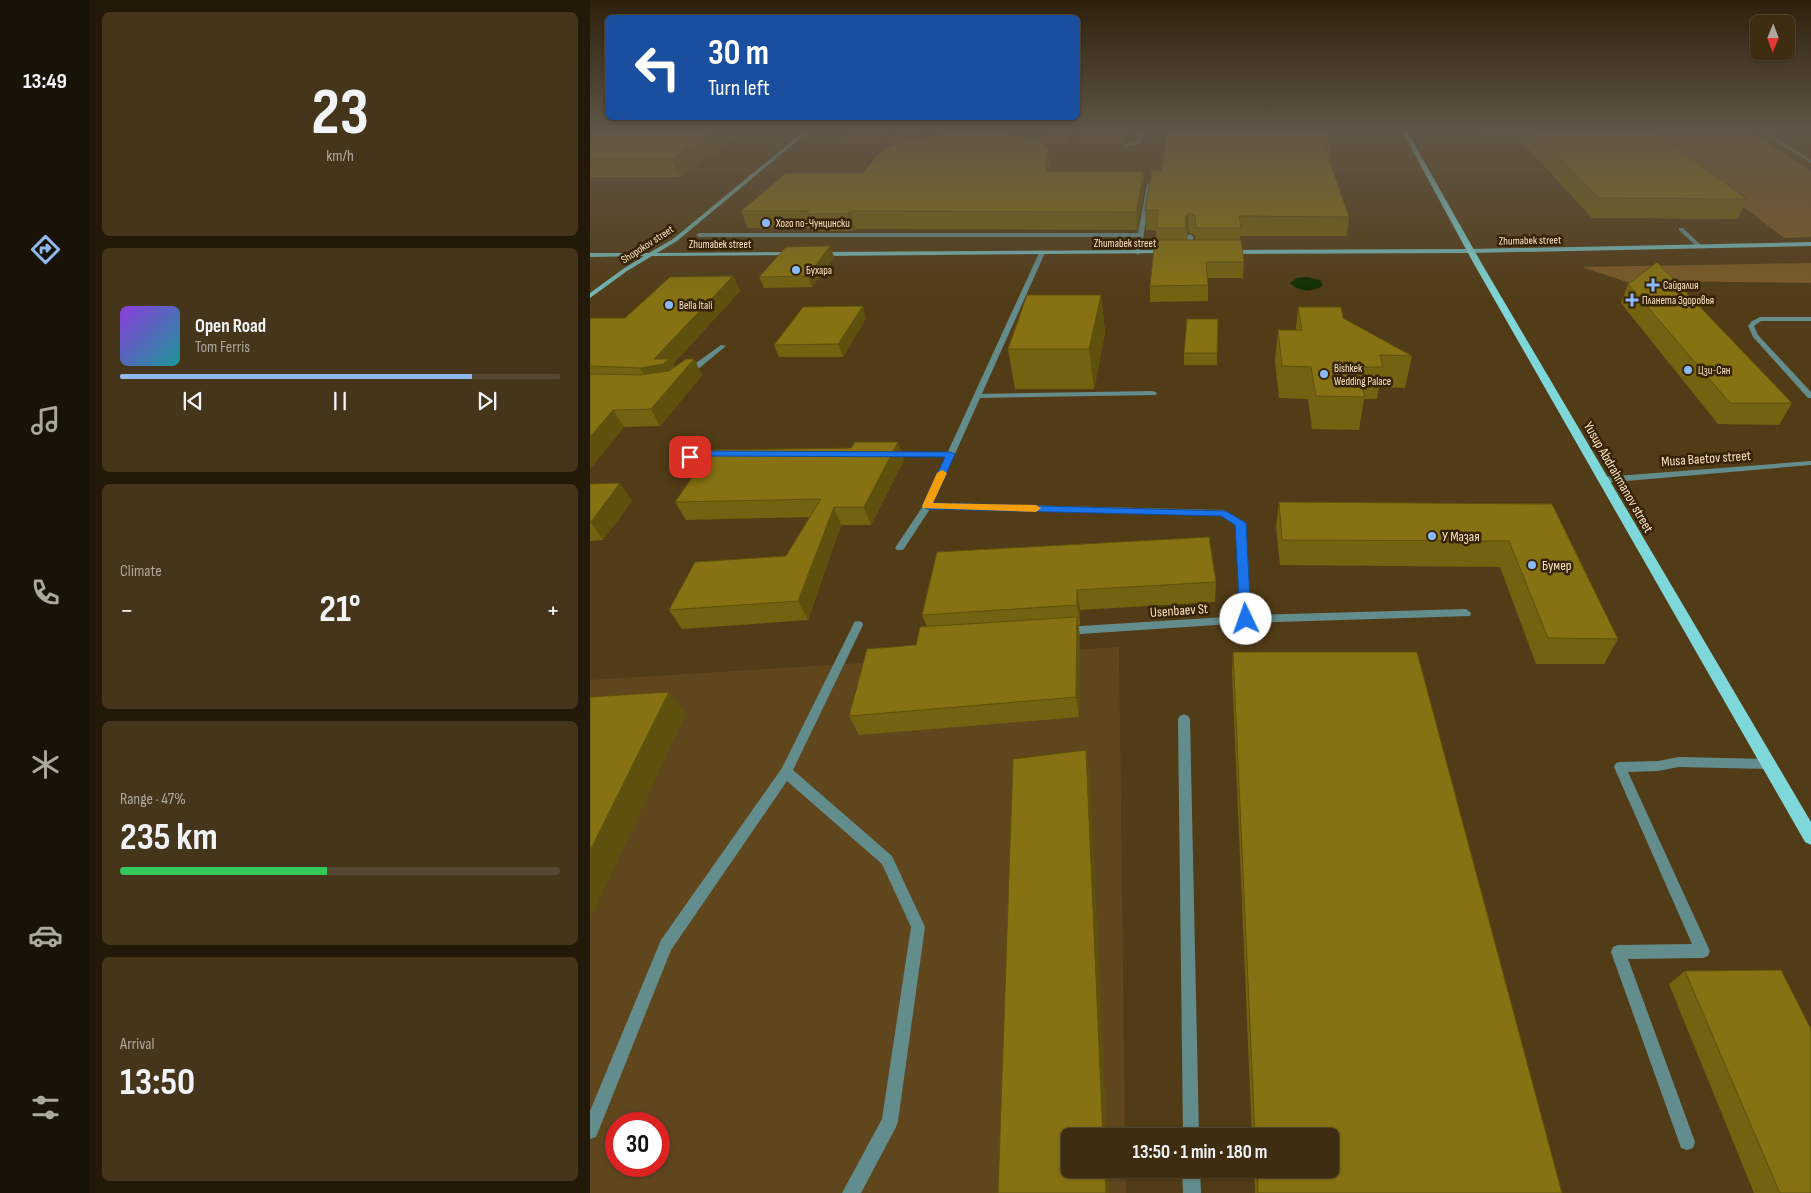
<!DOCTYPE html>
<html lang="en">
<head>
<meta charset="utf-8">
<style>
  body { margin:0; font-family:"Sofia Sans Condensed",sans-serif; background:#45351a; color:#f1f3f6; height:100vh; display:flex; flex-direction:column; font-size:19px; white-space:nowrap }
  * { box-sizing:border-box; margin:0 }
  p { font-size:16px; color:#ada89f }
  .icon { flex:none; width:28px; height:28px; fill:none; stroke:currentColor; stroke-width:2; stroke-linecap:round; stroke-linejoin:round }
  .map { position:relative; flex:1; overflow:hidden }
  .side { display:flex; flex-direction:column; gap:12px; padding:12px; background:#221909; width:500px }
  .side>* { flex:none }
  .guide { position:absolute; left:15px; top:15px; width:475px; height:105px; border-radius:8px; box-shadow:0 1px 4px #0004,0 0 0 1px #574931; background:#1a4fa0; color:#fff; overflow:hidden }
  .needle { width:32px; rotate:181deg }
  .fabs { position:absolute; left:1160px; top:15px; display:grid; gap:10px }
  .fabs a { display:grid; place-items:center; width:45px; height:45px; border-radius:8px; background:#3e2d11; box-shadow:0 1px 4px #0004,0 0 0 1px #574931; font-size:25px }
  .speed { position:absolute; left:15px; top:1112px; display:flex; gap:10px; font-size:25px; font-weight:700; text-align:center }
  .speed>* { display:grid; place-content:center; width:65px; height:65px; border-radius:50%; background:#3e2d11; box-shadow:0 1px 4px #0004,0 0 0 1px #574931; line-height:1 }
  .speed .limit { border:8px solid #d22; background:#fff; color:#111 }
  .pin { position:absolute; display:grid; place-items:center; width:42px; height:42px; color:#fff; margin:-21px; border-radius:10px; box-shadow:0 2px 8px #0006 }
  .me { position:absolute; width:55px; margin:-28px; rotate:357deg; stroke-linejoin:round; filter:drop-shadow(0 0 4px #0008) }
  .turn { display:flex; align-items:center; gap:18px; height:105px; padding:0 20px; font-size:22px }
  .turn .icon { width:65px; height:65px; stroke-width:2.5 }
  .turn b { display:block; font-size:35px; line-height:42px }
  .big { font-size:38px; font-weight:700; line-height:1.1 }
  .side .tile { flex:1; display:flex; flex-direction:column; justify-content:center; gap:8px; min-width:0; padding:0 18px; border-radius:8px; background:#45351a }
  .side .dial { align-items:center; gap:0 }
  .dial b { font-size:65px; line-height:1 }
  .song { display:flex; align-items:center; gap:15px }
  .cover { width:60px; height:60px; border-radius:8px; background:linear-gradient(135deg,hsl(270 70% 55%),hsl(180 70% 35%)) }
  .played { height:5px; border-radius:2px; background:linear-gradient(90deg,#90b9f0 80%,#574931 80%) }
  .keys { display:flex; justify-content:space-around; direction:ltr }
  .heat { display:flex; justify-content:space-between; align-items:center; font-size:28px; direction:ltr }
  .charge { height:8px; border-radius:4px; background:linear-gradient(90deg,#34c759 47%,#574931 0) }
  .trip { position:absolute; left:471px; top:1128px; width:278px; height:50px; border-radius:8px; background:#3e2d11; box-shadow:0 1px 4px #0004,0 0 0 1px #574931; font-weight:700; line-height:50px; text-align:center }
  main { display:flex; flex:1; min-height:0 }
  .menu { display:flex; flex-direction:column; width:90px; justify-content:space-around; align-items:center; background:#191207; color:#ada89f }
  .menu .icon { width:35px; height:35px }
  .menu .active { color:#90b9f0 }
  .menu b { font-size:22px; color:#f1f3f6 }
  .map>svg:first-child { display:block }
  .built { fill:#60461d; fill-rule:evenodd }
  .green { fill:#7a5a27 }
  .water { fill:#0f2e00 }
  .lines { fill:none; stroke-linecap:round; stroke-linejoin:round }
  .lane { fill:#638d8d; fill-rule:evenodd }
  .street { fill:#638d8d; fill-rule:evenodd }
  .secondary { fill:#73b7b8; fill-rule:evenodd }
  .primary { fill:#7ed7d8; fill-rule:evenodd }
  .wall { fill:#73620f; fill-rule:evenodd }
  .shaded-wall { fill:#5e500d }
  .building { fill:#867212; stroke:#5e500d }
  .route { fill:#1a73e8; stroke:#114b97 }
  .slow { fill:#f59e0b }
  .poi-dot { fill:#8abafc; stroke:#352306; stroke-width:2 }
  .labels { text-anchor:middle; stroke-width:5; stroke-linejoin:round; paint-order:stroke }
  .far-poi-label { font-size:11px; fill:#fbe3c2; stroke:#352306; text-anchor:start }
  .far-street-label { font-size:11px; fill:#fbe3c2; stroke:#352306 }
  .street-label { font-size:14px; fill:#fbe3c2; stroke:#352306 }
  .poi-label { font-size:14px; fill:#fbe3c2; stroke:#352306; text-anchor:start }
</style>
</head>
<body>
<main>
<nav class="menu">
<b>13:49</b>
<svg class="icon active" aria-label="directions" viewBox="0 0 24 24"><path d="M12 3l9 9-9 9-9-9zM9 14v-3h6M13 9l2 2-2 2"/></svg>
<svg class="icon" aria-label="music" viewBox="0 0 24 24"><path d="M9 18V5l10-2v13"/><circle cx="6" cy="18" r="3"/><circle cx="16" cy="16" r="3"/></svg>
<svg class="icon" aria-label="phone" viewBox="0 0 24 24"><path d="M5 4h4l2 5-3 2q2 4 5 5l2-3 5 2v4C11 20 4 13 5 4z"/></svg>
<svg class="icon" aria-label="climate" viewBox="0 0 24 24"><path d="M12 3v18M4 7l16 10M4 17L20 7"/></svg>
<svg class="icon" aria-label="car" viewBox="0 0 24 24"><path d="M5 17H2v-5l4-1 3-4h7l3 4 3 1v5h-3M9 17h6M6 11h13"/><circle cx="7" cy="17" r="2"/><circle cx="17" cy="17" r="2"/></svg>
<svg class="icon" aria-label="filters" viewBox="0 0 24 24"><path d="M4 7h16M4 17h16"/><circle cx="9" cy="7" r="2"/><circle cx="15" cy="17" r="2"/></svg>
</nav>
<section class="side">
<div class="tile dial"><b>23</b><p>km/h</p></div>
<div class="tile">
<div class="song"><i class="cover"></i><div><b>Open Road</b><p>Tom Ferris</p></div></div>
<div class="played"></div>
<div class="keys"><svg class="icon" aria-label="previous" viewBox="0 0 24 24"><path d="M18 5L8 12l10 7zM5 5v14"/></svg><svg class="icon" aria-label="pause" viewBox="0 0 24 24"><path d="M8 5v14M16 5v14"/></svg><svg class="icon" aria-label="next" viewBox="0 0 24 24"><path d="M6 5l10 7-10 7zM19 5v14"/></svg></div>
</div>
<div class="tile"><p>Climate</p>
<div class="heat"><a>−</a><b class="big">21°</b><a>+</a></div>
</div>
<div class="tile"><p>Range · 47%</p><b class="big">235 km</b><div class="charge"></div></div>
<div class="tile"><p>Arrival</p><b class="big">13:50</b></div>
</section>
<div class="map">
<svg width="1221" height="1193" viewBox="0 0 1221 1193">
  <rect width="100%" height="100%" fill="#523c17"/>
  <!-- built -->
  <path class="built" d="M529 647 535 1136H480V1169H536V1193H0V680ZM26 1124H69V1166H26Z"/>
  <!-- green -->
  <g class="green">
    <polygon points="260,131 300,131 288,143 246,143"/>
    <polygon points="307,131 336,131 325,143 295,143"/>
    <polygon points="457,131 482,131 476,144 450,144"/>
    <polygon points="495,131 537,131 533,144 489,144"/>
    <polygon points="867,131 1160,131 1221,171 1221,237 1194,238 1062,136 870,134"/>
    <polygon points="1221,263 1221,283 1059,281 1046,285 992,267"/>
  </g>
  <!-- water -->
  <path class="water" d="M717 277 730 280 733 285C724 293 708 292 700 283L707 278Z"/>
  <g class="lines">
    <!-- lane -->
    <g class="lane">
      <polygon points="551,131 555,131 550,143 534,147 534,145 547,141"/>
      <polygon points="559,183 561,184 551,253 548,255 545,253 548,237 109,237 106,235 109,233 548,233 557,184"/>
      <polygon points="1089,228 1093,228 1111,245 1111,247 1107,247 1089,230"/>
      <polygon points="600,234 603,236 605,252 602,254 599,252 597,236"/>
      <polygon points="131,345 136,346 101,375 95,375 95,371"/>
      <polygon points="563,391 567,393 566,395 387,398 383,396 387,394"/>
      <path d="M132 452H135V456L110 458 88 472 85 473 81 470C94 455 113 452 132 452Z"/>
      <polygon points="296,452 361,452 365,454 361,456 299,456 295,454"/>
      <polygon points="268,621 272,622 273,625 203,770 302,856 335,927 308,1121 306,1127 271,1193 252,1193 292,1119 321,927 292,864 197,781 81,950 6,1137 0,1139 0,1111 71,940 192,768 263,625 264,622"/>
      <polygon points="594,714 598,716 600,719 609,1136 593,1136 588,719 590,716"/>
      <polygon points="1089,757 1178,759 1182,760 1184,764 1182,768 1178,769 1089,767 1068,771 1038,772 1120,951 1118,956 1113,958 1038,959 1105,1142 1103,1148 1097,1150 1091,1148 1089,1142 1021,952 1023,947 1028,945 1102,944 1024,767 1026,763 1030,762 1068,761"/>
      <polygon points="592,1169 610,1169 611,1193 593,1193"/>
    </g>
    <!-- street -->
    <g class="street">
      <polygon points="1170,131 1175,131 1221,160 1221,163"/>
      <polygon points="452,251 455,253 343,503 633,510 656,523 661,615 876,609 881,613 880,616 656,623 475,635 471,634 470,631 471,628 475,627 651,616 647,524 631,516 340,509 313,550 307,550 305,548 333,506 449,253"/>
      <polygon points="1221,317 1221,321 1171,321 1164,326 1168,335 1221,392 1221,398 1218,398 1163,337 1158,326 1162,321 1170,317"/>
      <polygon points="1221,461 1221,465 1013,483 1009,480 1013,477"/>
    </g>
    <!-- secondary -->
    <g class="secondary">
      <polygon points="214,131 219,131 87,241 67,253 203,252 205,253 205,255 62,256 37,271 0,298 0,293 33,269 54,256 0,257 0,253 59,253 83,239"/>
      <polygon points="1221,242 1221,246 881,253 640,254 637,252 640,250 881,249"/>
      <polygon points="578,250 581,252 580,253 230,256 227,254 230,252"/>
    </g>
    <!-- primary -->
    <polygon class="primary" points="812,131 817,131 892,264 1221,822 1221,845 1215,842 884,264"/>
  </g>
  <!-- wall -->
  <g class="wall">
    <polygon points="0,131 153,133 89,177 0,177"/>
    <path d="M578 131 740 144 739 158 759 217 757 236H650V240L654 262 653 278H618V301L560 302V286L566 240V230H556L555 210 571 170ZM599 232 605 236V240H597V235Z"/>
    <polygon points="922,131 1064,131 1157,199 1148,219 1002,218"/>
    <polygon points="460,165 460,172 554,172 554,188 547,230 265,229 263,231 222,231 221,228 158,228 151,211 273,173"/>
    <polygon points="240,246 244,257 222,287 174,288 169,277"/>
    <polygon points="143,276 150,291 83,364 85,367 104,359 112,375 70,426 34,427 0,469 0,318 35,318"/>
    <polygon points="1038,284 1202,403 1189,425 1128,424 1031,303"/>
    <polygon points="511,295 515,333 504,389 425,389 418,349"/>
    <polygon points="708,307 753,318 822,356 815,388 789,387 787,399 774,399 769,430 722,429 718,399 689,398 685,361 688,330 706,330"/>
    <polygon points="276,318 253,357 189,357 184,345"/>
    <polygon points="628,319 627,365 594,365 594,353"/>
    <polygon points="314,460 281,525 251,525 218,620 92,629 79,610 196,556 219,517 96,520 85,502"/>
    <polygon points="0,484 42,501 13,540 0,541"/>
    <polygon points="689,502 962,504 1028,639 1014,664 946,664 910,567 690,565 686,527"/>
    <polygon points="619,537 626,582 625,602 490,610 490,625 488,625 490,636 489,717 269,735 259,716 326,645 337,627 332,615"/>
    <polygon points="643,652 972,1193 665,1193 664,1169 740,1169 740,1136 662,1136 642,672"/>
    <polygon points="1095,971 1221,1193 1164,1193 1079,984"/>
  </g>
  <!-- shaded-wall -->
  <g class="shaded-wall">
    <polygon points="124,131 152,131 153,133 89,177 81,159"/>
    <polygon points="458,150 460,165 458,188 456,172"/>
    <polygon points="554,172 554,188 547,230 546,212"/>
    <polygon points="260,211 265,229 263,231 258,214"/>
    <polygon points="599,213 599,232 597,235 595,216"/>
    <polygon points="240,246 244,257 222,287 218,276"/>
    <polygon points="143,276 150,291 83,364 89,375 59,384 50,368 64,359"/>
    <polygon points="511,295 515,333 504,389 499,349"/>
    <polygon points="273,306 276,318 253,357 248,344"/>
    <polygon points="104,359 112,375 70,426 61,409"/>
    <polygon points="23,410 34,427 0,469 0,437"/>
    <polygon points="308,442 314,460 281,525 274,507"/>
    <polygon points="30,483 42,501 13,540 1,522"/>
    <polygon points="244,507 251,525 218,620 208,601"/>
    <polygon points="487,590 490,610 490,625 487,605"/>
    <polygon points="487,617 490,636 489,717 486,697"/>
    <polygon points="79,692 96,714 0,920 0,851"/>
    <polygon points="496,750 500,772 517,1136 513,1136"/>
    <polygon points="515,1169 519,1169 520,1193 516,1193"/>
  </g>
  <!-- building -->
  <g class="building">
    <polygon points="0,131 124,131 81,159 0,159"/>
    <polygon points="578,131 736,131 740,144 734,144 759,217 649,216 651,228 606,228 605,216 599,213 595,216 596,228 566,228 568,210 555,210 562,170 571,170"/>
    <polygon points="943,131 1064,131 1157,199 1009,198"/>
    <polygon points="383,132 405,132 441,138 452,143 458,150 456,172 554,172 546,212 260,211 258,214 216,214 219,211 151,211 196,173 273,173 288,154 297,148 310,143 344,135"/>
    <polygon points="565,240 651,240 654,262 616,262 618,285 560,286"/>
    <polygon points="240,246 218,276 169,277 196,247"/>
    <polygon points="1067,262 1202,403 1140,403 1038,284"/>
    <polygon points="143,276 64,359 80,359 73,364 50,368 0,366 0,318 35,318 80,277"/>
    <polygon points="437,295 511,295 499,349 418,349"/>
    <polygon points="273,306 248,344 184,345 213,307"/>
    <polygon points="708,307 751,307 753,318 822,356 790,355 793,367 767,367 775,397 726,396 721,367 692,366 688,330 712,330"/>
    <polygon points="597,319 628,319 627,353 594,353"/>
    <polygon points="96,359 104,359 61,409 23,410 0,437 0,374 50,375 79,371"/>
    <polygon points="265,442 308,442 274,507 244,507 208,601 79,610 105,562 196,556 231,499 85,502 121,450 261,448"/>
    <polygon points="30,483 1,522 0,523 0,484"/>
    <polygon points="689,502 962,504 1028,639 958,638 919,541 692,540"/>
    <polygon points="619,537 626,582 487,590 487,605 332,615 347,552"/>
    <polygon points="487,617 486,697 259,716 277,649 326,645 330,627"/>
    <polygon points="643,652 827,652 972,1193 668,1193 667,1169 740,1169 740,1136 665,1136"/>
    <polygon points="79,692 0,851 0,697"/>
    <polygon points="496,750 513,1136 480,1136 480,1169 515,1169 516,1193 408,1193 423,759"/>
    <polygon points="1191,970 1221,1029 1221,1193 1190,1193 1095,971"/>
  </g>
  <!-- sky -->
  <linearGradient id="sky" x2="0" y2="1"><stop stop-color="#2d210d"/><stop offset="0.44" stop-color="#605647"/><stop offset="1" stop-color="#605647" stop-opacity="0"/></linearGradient>
  <rect width="1221" height="298" fill="url(#sky)"/>
  <!-- route -->
  <polygon class="route" points="116,451 360,452 365,454 343,503 636,511 656,523 661,619 656,623 650,619 645,525 631,516 337,509 332,506 355,457 116,456 100,460 95,457"/>
  <!-- slow -->
  <polygon class="slow" points="352,470 357,473 343,503 446,505 451,508 446,512 333,508 332,506 347,473"/>
  <!-- markers -->
  <g class="poi-dot">
    <circle cx="176" cy="223" r="5"/>
    <circle cx="206" cy="270" r="5"/>
    <path d="M1060.5 277.5h5v5h5v5h-5v5h-5v-5h-5v-5h5z"/>
    <path d="M1039.5 292.5h5v5h5v5h-5v5h-5v-5h-5v-5h5z"/>
    <circle cx="79" cy="305" r="5"/>
    <circle cx="1098" cy="370" r="5"/>
    <circle cx="734" cy="374" r="5"/>
    <circle cx="842" cy="536" r="5"/>
    <circle cx="942" cy="565" r="5"/>
  </g>
  <g class="labels">
    <!-- far-poi labels -->
    <g class="far-poi-label">
      <text x="186" y="227">Хого по-Чунцински</text>
      <text x="216" y="274">Бухара</text>
      <text x="1073" y="289">Сайдалия</text>
      <text x="1052" y="304">Планета Здоровья</text>
      <text x="89" y="309">Bella Itali</text>
      <text x="744" y="372">Bishkek<tspan x="744" dy="13">Wedding Palace</tspan></text>
      <text x="1108" y="374">Цзи-Сян</text>
    </g>
    <!-- far-street labels -->
    <g class="far-street-label">
      <text transform="translate(940 240) rotate(-1)" y="4">Zhumabek street</text>
      <text x="535" y="247">Zhumabek street</text>
      <text transform="translate(57 244) rotate(-33)" y="4">Shopokov street</text>
      <text x="130" y="248">Zhumabek street</text>
    </g>
    <!-- street labels -->
    <g class="street-label">
      <text transform="translate(1116 458) rotate(-4)" y="5">Musa Baetov street</text>
      <text transform="translate(1029 477) rotate(60)" y="5">Yusup Abdrahmanov street</text>
      <text transform="translate(589 610) rotate(-4)" y="5">Usenbaev St</text>
    </g>
    <!-- poi labels -->
    <g class="poi-label">
      <text x="852" y="541">У Мазая</text>
      <text x="952" y="570">Бумер</text>
    </g>
  </g>
</svg>
<div class="fabs">
<a><svg class="needle" viewBox="-14 -14 28 28"><path d="M0-13l5 13h-10z" fill="#e53935"/><path d="M0 13l5-13h-10z" fill="#ada89f"/></svg></a>
</div>
<div class="speed"><div class="limit">30</div></div>
<div class="pin" style="left:100px;top:457px;background:#d93025"><svg class="icon" aria-label="arrive" viewBox="0 0 24 24"><path d="M6 21V4h12l-3 4 3 4H6"/></svg></div>
<svg class="me" style="left:656px;top:619px" viewBox="-20 -20 40 40"><circle r="19" fill="#fff"/><path d="M0-13L10 11 0 6-10 11z" fill="#1a73e8"/></svg>
<div class="trip">13:50 · 1 min · 180 m</div>
<div class="guide">
<div class="turn"><svg class="icon" aria-label="left" viewBox="0 0 24 24"><path d="M17 20v-9H6M10 6l-5 5 5 5"/></svg><div><b>30 m</b>Turn left</div></div>
</div>
</div>
</main>
</body>
</html>
